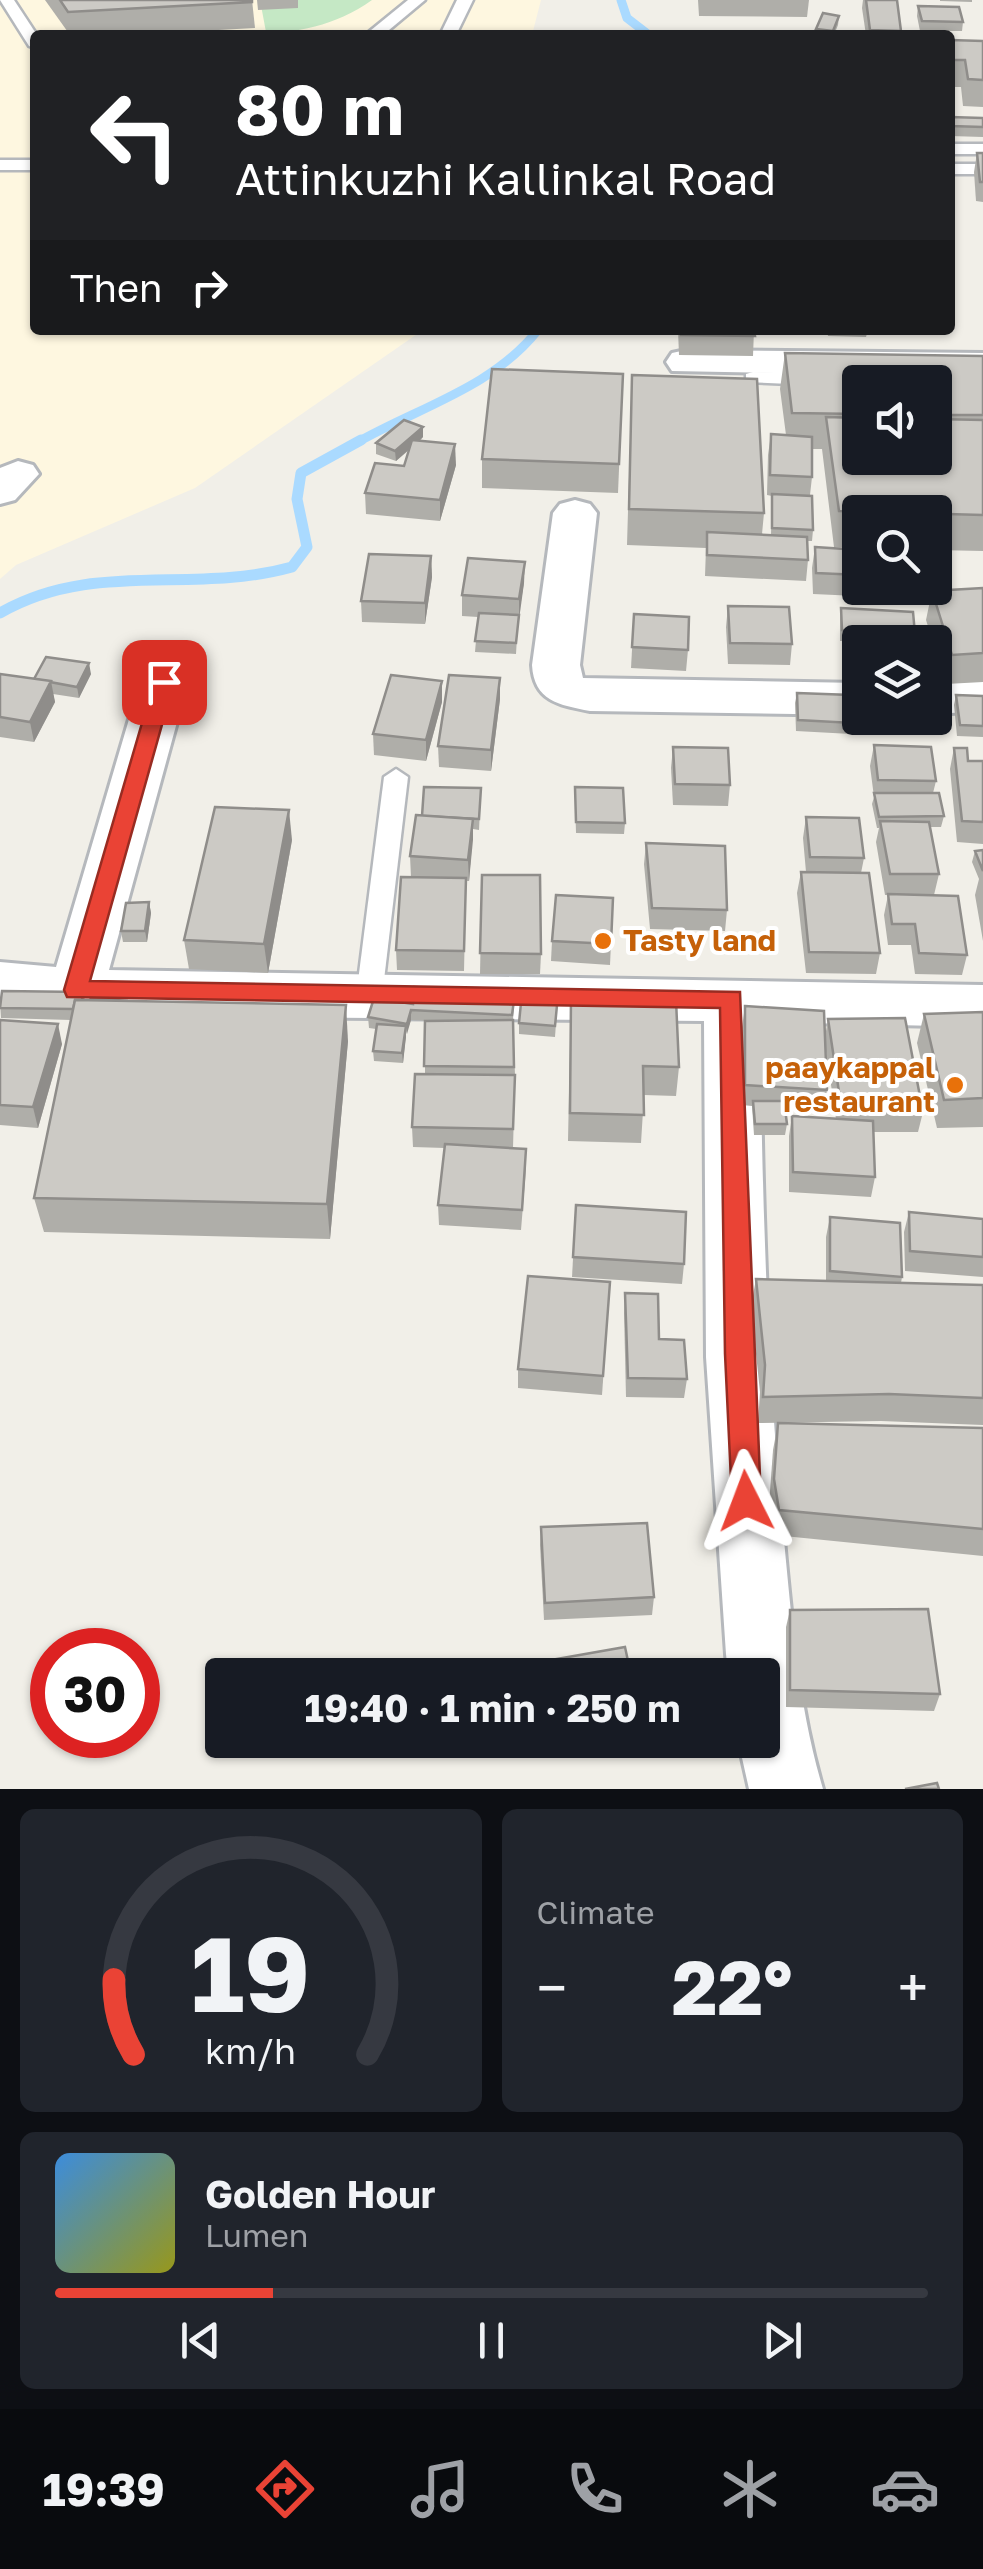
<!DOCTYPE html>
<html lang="en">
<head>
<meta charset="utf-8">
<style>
  body { margin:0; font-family:"Golos Text",sans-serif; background:#20242c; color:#f1f3f6; height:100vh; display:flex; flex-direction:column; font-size:38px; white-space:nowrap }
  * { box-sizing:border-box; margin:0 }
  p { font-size:32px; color:#9ea1a6 }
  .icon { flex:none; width:55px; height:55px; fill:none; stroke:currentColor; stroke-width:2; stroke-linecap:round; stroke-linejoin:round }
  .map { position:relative; height:1789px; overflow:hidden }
  .drawer { display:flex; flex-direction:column; gap:20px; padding:20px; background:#0d0f14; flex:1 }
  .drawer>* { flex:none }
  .guide { position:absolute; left:30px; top:30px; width:925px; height:305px; border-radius:10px; box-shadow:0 2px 8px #0004; background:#202124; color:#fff; overflow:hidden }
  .tools { position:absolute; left:842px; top:365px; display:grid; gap:20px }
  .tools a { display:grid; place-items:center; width:110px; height:110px; border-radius:10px; background:#171b24; box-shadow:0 2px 8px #0004; font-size:50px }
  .speed { position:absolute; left:30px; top:1628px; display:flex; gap:20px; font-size:50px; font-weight:700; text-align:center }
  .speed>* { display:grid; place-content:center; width:130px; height:130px; border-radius:50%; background:#171b24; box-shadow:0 2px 8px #0004; line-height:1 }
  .speed .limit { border:15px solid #d22; background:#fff; color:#111 }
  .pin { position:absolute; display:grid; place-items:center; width:85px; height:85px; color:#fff; margin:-42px; border-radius:20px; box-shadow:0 5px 15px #0006 }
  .me { position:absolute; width:110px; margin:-55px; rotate:357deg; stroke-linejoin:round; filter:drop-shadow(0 0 8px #0008) }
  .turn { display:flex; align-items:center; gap:35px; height:210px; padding:0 40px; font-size:45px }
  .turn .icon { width:130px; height:130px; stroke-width:2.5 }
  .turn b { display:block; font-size:70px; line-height:85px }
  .then { display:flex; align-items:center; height:95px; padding:0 40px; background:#0003; gap:20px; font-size:38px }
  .big { font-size:75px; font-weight:700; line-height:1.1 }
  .drawer .tile { flex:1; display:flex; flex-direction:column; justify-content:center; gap:15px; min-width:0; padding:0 35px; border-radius:15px; background:#20242c }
  .drawer .dial { align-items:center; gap:0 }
  .dial svg { height:260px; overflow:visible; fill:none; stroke:#363941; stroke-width:7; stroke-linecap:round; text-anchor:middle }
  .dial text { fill:#f1f3f6; stroke:none }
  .song { display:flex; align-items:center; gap:30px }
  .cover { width:120px; height:120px; border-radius:15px; background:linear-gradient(135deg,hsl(210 70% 55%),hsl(60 70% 35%)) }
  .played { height:10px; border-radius:5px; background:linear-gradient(90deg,#ea4335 25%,#363941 25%) }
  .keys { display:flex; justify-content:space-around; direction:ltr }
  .heat { display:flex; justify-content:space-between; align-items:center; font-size:55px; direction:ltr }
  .drawer .tiles { flex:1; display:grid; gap:20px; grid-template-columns:1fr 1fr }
  .tile:last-child { grid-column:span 2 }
  .trip { position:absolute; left:205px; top:1658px; width:575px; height:100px; border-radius:10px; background:#171b24; box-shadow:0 2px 8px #0004; font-weight:700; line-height:100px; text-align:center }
  .dock { display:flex; height:160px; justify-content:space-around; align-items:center; background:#090b0e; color:#9ea1a6 }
  .dock .icon { width:70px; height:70px }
  .dock .on { color:#ea4335 }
  .dock b { font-size:45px; color:#f1f3f6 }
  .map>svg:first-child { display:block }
  .commercial { fill:#fef7e0 }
  .green { fill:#c5e8c5 }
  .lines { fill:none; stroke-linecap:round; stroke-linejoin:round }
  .stream-far1 { stroke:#aadaff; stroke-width:9 }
  .stream { stroke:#aadaff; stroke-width:11 }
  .lane-casing { stroke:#b5b8bc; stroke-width:5 }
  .street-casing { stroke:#b5b8bc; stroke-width:6 }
  .lane { fill:#fff; fill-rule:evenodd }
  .street { fill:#fff; fill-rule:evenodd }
  .wall { fill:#afaea9; fill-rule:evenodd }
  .shaded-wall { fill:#8f8d8a }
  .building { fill:#cccac5; stroke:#8f8d8a; stroke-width:2.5 }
  .route { fill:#ea4335; stroke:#982c22; stroke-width:2.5 }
  .food-dot { fill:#e8710a; stroke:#fff; stroke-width:4 }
  .labels { text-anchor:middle; stroke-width:8; stroke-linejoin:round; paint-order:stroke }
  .food-label { font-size:30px; font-weight:bold; fill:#c56008; stroke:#fff; text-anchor:start }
</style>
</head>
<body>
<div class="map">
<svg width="983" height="1789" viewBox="0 0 983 1789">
  <rect width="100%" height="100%" fill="#f1efe8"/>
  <!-- commercial -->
  <polygon class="commercial" points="0,0 541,0 532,35 35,35 35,330 423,330 195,488 16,565 0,579"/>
  <!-- green -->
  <path class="green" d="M260 0H372C322 36 266 35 207 35L266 32Z"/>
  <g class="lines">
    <!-- stream-far1 -->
    <g class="stream-far1">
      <polyline points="621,0 627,18 649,35"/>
      <path d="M356 443C419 407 492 388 538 330"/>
    </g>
    <!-- stream -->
    <path class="stream" d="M0 613C94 559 191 595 292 567L307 547 297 499 301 473 361 440"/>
    <!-- lane casing -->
    <g class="lane-casing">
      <g id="lane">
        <polygon points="0,0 14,0 37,35 35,48 29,46"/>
        <polygon points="408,0 425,0 383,35 365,35"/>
        <polygon points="457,0 473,0 456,35 440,35"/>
        <rect x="950" y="144" width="33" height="10"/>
        <rect x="0" y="160" width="35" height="10"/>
        <rect x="950" y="164" width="33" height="10"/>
        <polygon points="753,372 813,373 823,379 813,385 746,382 746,374"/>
        <polygon points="396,769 408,777 382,997 378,1004 360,1004 356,997 384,777"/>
      </g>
    </g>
    <!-- street casing -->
    <g class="street-casing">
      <g id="street">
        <polygon points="686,350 983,353 983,377 672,371 666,362 672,353"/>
        <polygon points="18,461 33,465 39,474 15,500 0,504 0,468"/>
        <path d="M575 500 590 504 597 513 580 665 583 678 860 683V715L590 711C559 705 534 701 532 665L553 513 560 504Z"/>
        <path d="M164 666 181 671 188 682 109 970 983 985V1027L760 1022C762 1195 767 1368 784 1540 792 1624 799 1708 823 1789H749L738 1740H762V1675H728L726 1654 706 1357 704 1021 261 1017 0 1004V962L56 967 140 682 147 671Z"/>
        <polygon points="983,679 983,711 935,714 935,682"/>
      </g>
    </g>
    <!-- lane -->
    <use href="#lane" class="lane"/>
    <!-- street -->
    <use href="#street" class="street"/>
  </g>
  <!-- wall -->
  <g class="wall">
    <polygon points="45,0 252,0 255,28 127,35 70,35"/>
    <polygon points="257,0 298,0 298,8 258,10"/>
    <polygon points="698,0 809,0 807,17 699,16"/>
    <polygon points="863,0 897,0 901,35 866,35 862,8"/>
    <polygon points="940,0 972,0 972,2 940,1"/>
    <polygon points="918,6 963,22 962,31 920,31 917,16"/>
    <polygon points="839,16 838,25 834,35 816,35 816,29"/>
    <polygon points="950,40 983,41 983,107 963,106 961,87 951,87 950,102"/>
    <polygon points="950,117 983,118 983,137 950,136"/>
    <polygon points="977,153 983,153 983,202 976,201 974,172"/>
    <polygon points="678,330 754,330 753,356 679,355"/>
    <polygon points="827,330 868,330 866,337 828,336"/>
    <path d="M785 353 983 356V551L935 550V512H860V548L834 547 822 449H812V477L810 495 813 530 812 541H807L808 560 806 581 705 576 706 548 627 545 632 375 764 513 762 534 771 535 772 496 767 495 768 455 771 434 786 435 780 389ZM860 382H935V458H860Z"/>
    <polygon points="623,374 618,493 482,488 482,459"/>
    <polygon points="423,437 420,441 456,465 440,521 366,514 365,493 404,466 409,450 396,461 376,454 376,443"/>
    <polygon points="815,547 860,550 860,588 903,588 901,598 813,594 812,568"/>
    <polygon points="431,556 432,577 425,624 362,622 361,601"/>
    <polygon points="524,583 518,620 516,654 475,652 478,617 462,616 462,595"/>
    <polygon points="983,588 983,682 946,684 935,649 935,642 933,642 926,620 932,591"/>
    <polygon points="728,606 792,644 790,665 728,664 726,627"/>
    <polygon points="841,608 915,634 913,642 840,641 840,619"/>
    <polygon points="634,614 688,650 686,671 631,668"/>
    <polygon points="0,674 34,679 91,674 79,698 53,694 55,702 34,742 0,737"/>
    <polygon points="500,678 500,699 491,771 439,767 438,746"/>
    <polygon points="442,681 442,702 426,761 374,755 373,734"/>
    <polygon points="797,693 853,723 851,734 796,731 795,703"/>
    <polygon points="956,695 983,696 983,737 957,736 954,705"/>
    <polygon points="874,745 936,781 933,793 944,816 941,827 930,827 939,874 934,895 967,955 962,975 915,974 911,945 888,945 884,915 888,895 885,895 876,842 879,828 877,828 872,804 874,797 870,766"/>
    <polygon points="673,747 730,785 728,806 673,805 671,768"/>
    <polygon points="954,748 968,761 983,761 983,844 957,842 950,769"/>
    <polygon points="481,788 479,830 473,829 469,881 466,881 464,971 397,970 396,950 411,877 410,856 422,816"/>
    <polygon points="575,798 625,823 624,834 576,833"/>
    <polygon points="806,817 864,858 861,873 880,953 876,974 806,973 797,893 801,872 806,872 803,838"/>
    <polygon points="292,840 268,973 189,969 184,940"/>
    <polygon points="646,843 727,910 725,931 650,929 644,864"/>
    <polygon points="983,850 983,941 975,895 979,879 972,862 975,851"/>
    <polygon points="482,875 541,954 540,974 480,974"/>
    <polygon points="613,898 610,965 551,961 552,941"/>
    <polygon points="149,902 151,913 147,942 123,942 121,931"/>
    <polygon points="83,992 85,1000 348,1041 330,1239 44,1232 34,1198 71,1020 1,1018 0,1001"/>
    <polygon points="515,993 513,1020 515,1075 513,1148 526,1169 521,1230 439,1225 438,1205 445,1148 413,1147 412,1127 425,1074 425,1021 430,1021 411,1020 406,1034 403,1063 374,1061 373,1051 376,1029 369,1028 368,1017 413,1004"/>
    <polygon points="558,995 555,1037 519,1034 519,1023"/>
    <polygon points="571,997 679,1067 676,1096 644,1095 641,1143 568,1141"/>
    <polygon points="745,1006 825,1037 828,1019 923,1112 918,1132 873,1132 875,1177 871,1197 789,1192 789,1136 792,1116 836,1119 825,1044 827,1090 823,1111 785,1108 787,1124 785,1135 754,1135 752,1106 742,1105 742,1027"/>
    <polygon points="983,1012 983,1127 937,1128 917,1043 924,1014"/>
    <polygon points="0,1020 62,1044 38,1128 0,1125"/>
    <polygon points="576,1205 684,1264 682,1284 572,1277"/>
    <polygon points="909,1212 983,1219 983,1277 905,1271 904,1232"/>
    <polygon points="830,1217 902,1277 901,1283 983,1285 983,1425 881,1421 758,1423 760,1392 751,1306 756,1279 826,1281 826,1237"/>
    <polygon points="610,1282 602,1395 518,1388 518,1369"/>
    <polygon points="625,1293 687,1379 684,1398 626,1397 624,1313"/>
    <polygon points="778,1423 983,1428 983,1556 774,1535 769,1505 773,1450"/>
    <polygon points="541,1527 654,1597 652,1615 544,1620 540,1545"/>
    <polygon points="790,1610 940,1694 934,1711 786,1707 786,1627"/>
    <polygon points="545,1740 638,1740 548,1755"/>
  </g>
  <!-- shaded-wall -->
  <g class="shaded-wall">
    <polygon points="423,427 423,437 396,461 395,451"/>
    <polygon points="455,444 456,465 440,521 440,500"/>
    <polygon points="431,556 432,577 425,624 425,603"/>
    <polygon points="525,562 524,583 519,620 519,599"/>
    <polygon points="89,663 91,674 79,698 77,687"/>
    <polygon points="500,678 500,699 491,771 491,750"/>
    <polygon points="51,681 55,702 34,742 30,722"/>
    <polygon points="442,681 442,702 426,761 426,740"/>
    <polygon points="289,810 292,840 268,973 264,944"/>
    <polygon points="473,819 473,840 469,881 468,860"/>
    <polygon points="149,902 151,913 147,942 145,931"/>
    <polygon points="346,1005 348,1041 330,1239 327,1204"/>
    <polygon points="411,1010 411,1020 407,1034 407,1024"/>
    <polygon points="58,1024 62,1044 38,1128 33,1107"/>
    <polygon points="406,1026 406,1037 403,1063 402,1053"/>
  </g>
  <!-- building -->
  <g class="building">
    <polygon points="60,0 252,0 252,2 68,12"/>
    <polygon points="866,0 897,0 901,31 870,30"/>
    <polygon points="918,6 959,7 963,22 922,21"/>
    <polygon points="823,13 839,16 833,31 816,29"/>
    <polygon points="950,40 983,41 983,80 968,79 965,60 950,60"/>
    <polygon points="950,117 983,118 983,127 951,126"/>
    <polygon points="977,153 983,153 983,182 980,182"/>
    <polygon points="681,330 754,330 755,336 681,335"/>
    <polygon points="785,353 983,356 983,415 935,415 935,382 860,382 860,414 792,413"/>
    <polygon points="492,369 623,374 619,464 482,459"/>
    <polygon points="632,375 757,379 764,513 629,509"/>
    <polygon points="826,417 860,418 860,458 935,458 935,419 983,420 983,515 839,511"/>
    <polygon points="404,420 423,427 395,451 376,443"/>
    <polygon points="771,434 812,437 812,477 770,475"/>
    <polygon points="412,440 455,444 440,500 365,493 375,463 404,466"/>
    <polygon points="772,494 812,496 813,530 772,528"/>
    <polygon points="707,532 807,537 808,560 707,555"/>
    <polygon points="815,547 860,550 860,575 816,573"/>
    <polygon points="369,554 431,556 425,603 361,601"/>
    <polygon points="468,558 525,562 519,599 462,595"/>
    <polygon points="983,588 983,653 952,655 932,591"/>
    <polygon points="728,606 789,607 792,644 730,643"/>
    <polygon points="841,608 913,612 915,634 842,630"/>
    <polygon points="479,613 519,615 516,643 475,641"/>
    <polygon points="634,614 689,617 688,650 632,647"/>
    <polygon points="46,657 89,663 77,687 34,679"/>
    <polygon points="0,674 51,681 30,722 0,717"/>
    <polygon points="391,675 442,681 426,740 373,734"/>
    <polygon points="449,675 500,678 491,750 438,746"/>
    <polygon points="797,693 851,695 853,723 798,720"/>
    <polygon points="956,695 983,696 983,726 960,725"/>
    <polygon points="874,745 931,747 936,781 878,780"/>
    <polygon points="673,747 728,748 730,785 675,784"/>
    <polygon points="954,748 967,748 968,761 983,761 983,822 962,821"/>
    <polygon points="424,787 481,788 479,819 422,816"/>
    <polygon points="575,787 623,788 625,823 576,822"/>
    <polygon points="874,793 939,793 944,816 879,817"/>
    <polygon points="215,807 289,810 264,944 184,940"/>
    <polygon points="416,815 473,819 468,860 410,856"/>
    <polygon points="806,817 859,818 864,858 810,857"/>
    <polygon points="880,821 929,822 939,874 890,874"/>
    <polygon points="646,843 725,846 727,910 652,908"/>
    <polygon points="983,850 983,871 975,851"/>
    <polygon points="801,872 869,873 880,953 809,952"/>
    <polygon points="482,875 540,875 541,954 480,953"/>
    <polygon points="401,877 466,878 464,951 396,950"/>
    <polygon points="888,894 958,896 967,955 919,953 915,924 892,924"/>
    <polygon points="556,895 613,898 611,944 552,941"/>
    <polygon points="149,902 145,931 121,931 126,903"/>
    <polygon points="414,987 515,993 512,1015 411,1010 407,1024 368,1017 374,998 413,1004"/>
    <polygon points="2,991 83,992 82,1000 75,1000 73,1009 0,1008"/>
    <polygon points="522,993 558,995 555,1026 519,1023"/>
    <polygon points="571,997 676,1000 679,1067 643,1066 644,1115 570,1113"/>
    <polygon points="91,998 128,1001 90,1000"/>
    <polygon points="75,1000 346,1005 327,1204 34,1198"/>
    <polygon points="745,1006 824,1011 827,1090 745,1085"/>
    <polygon points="983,1012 983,1098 944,1100 924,1014"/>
    <polygon points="905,1018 923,1112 842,1112 828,1019"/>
    <polygon points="0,1020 58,1024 33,1107 0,1105"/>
    <polygon points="513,1020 514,1067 424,1066 425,1021"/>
    <polygon points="377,1024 406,1026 402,1053 373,1051"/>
    <polygon points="415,1074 515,1075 513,1129 412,1127"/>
    <polygon points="753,1101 784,1101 787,1124 755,1124"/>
    <polygon points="792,1116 873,1121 875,1177 793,1172"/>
    <polygon points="445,1144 526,1149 522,1210 438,1205"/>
    <polygon points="576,1205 686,1212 684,1264 573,1257"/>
    <polygon points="909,1212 983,1219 983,1257 910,1251"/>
    <polygon points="830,1217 900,1223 902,1277 830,1271"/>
    <polygon points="528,1276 610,1282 603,1376 518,1369"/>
    <polygon points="756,1279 983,1285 983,1398 889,1394 763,1397 765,1365"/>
    <polygon points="625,1293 658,1294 659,1339 684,1340 687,1379 628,1378"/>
    <polygon points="778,1423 983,1428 983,1529 779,1510 774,1479"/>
    <polygon points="647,1523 654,1597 545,1603 541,1527"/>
    <polygon points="928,1609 940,1694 790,1690 790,1610"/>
    <polygon points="625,1647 631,1675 537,1675 534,1663"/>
    <polygon points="937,1783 939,1789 905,1789"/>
  </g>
  <!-- route -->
  <polygon class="route" points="164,675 174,682 90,981 740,992 761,1501 756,1511 746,1515 736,1511 732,1501 725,1354 720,1008 67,997 64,990 154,682"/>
  <!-- markers -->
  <g class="food-dot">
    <circle cx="603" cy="941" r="10"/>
    <circle cx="955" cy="1085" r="10"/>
  </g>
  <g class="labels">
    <!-- food labels -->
    <g class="food-label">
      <text x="623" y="951">Tasty land</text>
      <text x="935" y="1078" text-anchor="end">paaykappal<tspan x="935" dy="34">restaurant</tspan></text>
    </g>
  </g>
</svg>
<div class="tools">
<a><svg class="icon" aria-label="sound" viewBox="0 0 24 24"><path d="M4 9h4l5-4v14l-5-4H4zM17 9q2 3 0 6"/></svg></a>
<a><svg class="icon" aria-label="search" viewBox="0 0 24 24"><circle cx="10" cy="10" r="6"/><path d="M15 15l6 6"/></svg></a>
<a><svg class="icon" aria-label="layers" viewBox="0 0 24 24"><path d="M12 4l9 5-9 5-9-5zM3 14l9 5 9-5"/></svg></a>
</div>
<div class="speed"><div class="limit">30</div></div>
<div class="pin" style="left:164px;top:682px;background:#d93025"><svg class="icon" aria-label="arrive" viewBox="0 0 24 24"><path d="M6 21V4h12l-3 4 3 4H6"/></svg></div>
<svg class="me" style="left:746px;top:1501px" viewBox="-20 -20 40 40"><path d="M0-17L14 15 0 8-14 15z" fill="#ea4335" stroke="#fff" stroke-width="4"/></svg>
<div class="trip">19:40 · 1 min · 250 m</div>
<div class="guide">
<div class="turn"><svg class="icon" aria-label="left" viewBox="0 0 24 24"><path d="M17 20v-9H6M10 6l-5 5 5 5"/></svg><div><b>80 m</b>Attinkuzhi Kallinkal Road</div></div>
<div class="then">Then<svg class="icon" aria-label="right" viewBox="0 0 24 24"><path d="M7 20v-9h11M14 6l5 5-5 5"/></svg></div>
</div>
</div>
<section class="drawer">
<div class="tiles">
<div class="tile dial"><svg viewBox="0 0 100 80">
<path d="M14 69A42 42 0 1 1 86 69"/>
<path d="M14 69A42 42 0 0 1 8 46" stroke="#ea4335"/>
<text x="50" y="56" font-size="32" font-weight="700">19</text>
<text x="50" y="72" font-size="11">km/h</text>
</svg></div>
<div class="tile"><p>Climate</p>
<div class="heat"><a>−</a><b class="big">22°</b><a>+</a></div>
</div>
<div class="tile">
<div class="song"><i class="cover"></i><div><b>Golden Hour</b><p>Lumen</p></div></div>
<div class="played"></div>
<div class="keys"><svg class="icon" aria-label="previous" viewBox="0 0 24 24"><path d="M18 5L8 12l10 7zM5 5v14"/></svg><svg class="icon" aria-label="pause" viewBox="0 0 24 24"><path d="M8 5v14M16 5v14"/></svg><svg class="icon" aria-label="next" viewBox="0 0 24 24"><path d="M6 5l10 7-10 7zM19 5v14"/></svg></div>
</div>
</div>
</section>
<nav class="dock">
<b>19:39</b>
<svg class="icon on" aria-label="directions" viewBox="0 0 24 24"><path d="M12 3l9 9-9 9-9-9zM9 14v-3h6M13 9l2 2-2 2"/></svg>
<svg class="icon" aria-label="music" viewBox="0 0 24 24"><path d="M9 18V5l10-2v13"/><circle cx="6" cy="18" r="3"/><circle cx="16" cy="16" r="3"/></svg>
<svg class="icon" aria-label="phone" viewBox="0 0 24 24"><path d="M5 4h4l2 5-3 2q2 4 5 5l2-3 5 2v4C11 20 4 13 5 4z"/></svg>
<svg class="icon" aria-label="climate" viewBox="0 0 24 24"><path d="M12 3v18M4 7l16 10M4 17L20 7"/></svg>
<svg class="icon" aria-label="car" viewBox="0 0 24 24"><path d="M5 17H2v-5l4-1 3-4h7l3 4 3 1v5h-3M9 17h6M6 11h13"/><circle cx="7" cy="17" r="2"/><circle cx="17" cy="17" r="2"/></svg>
</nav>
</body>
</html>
